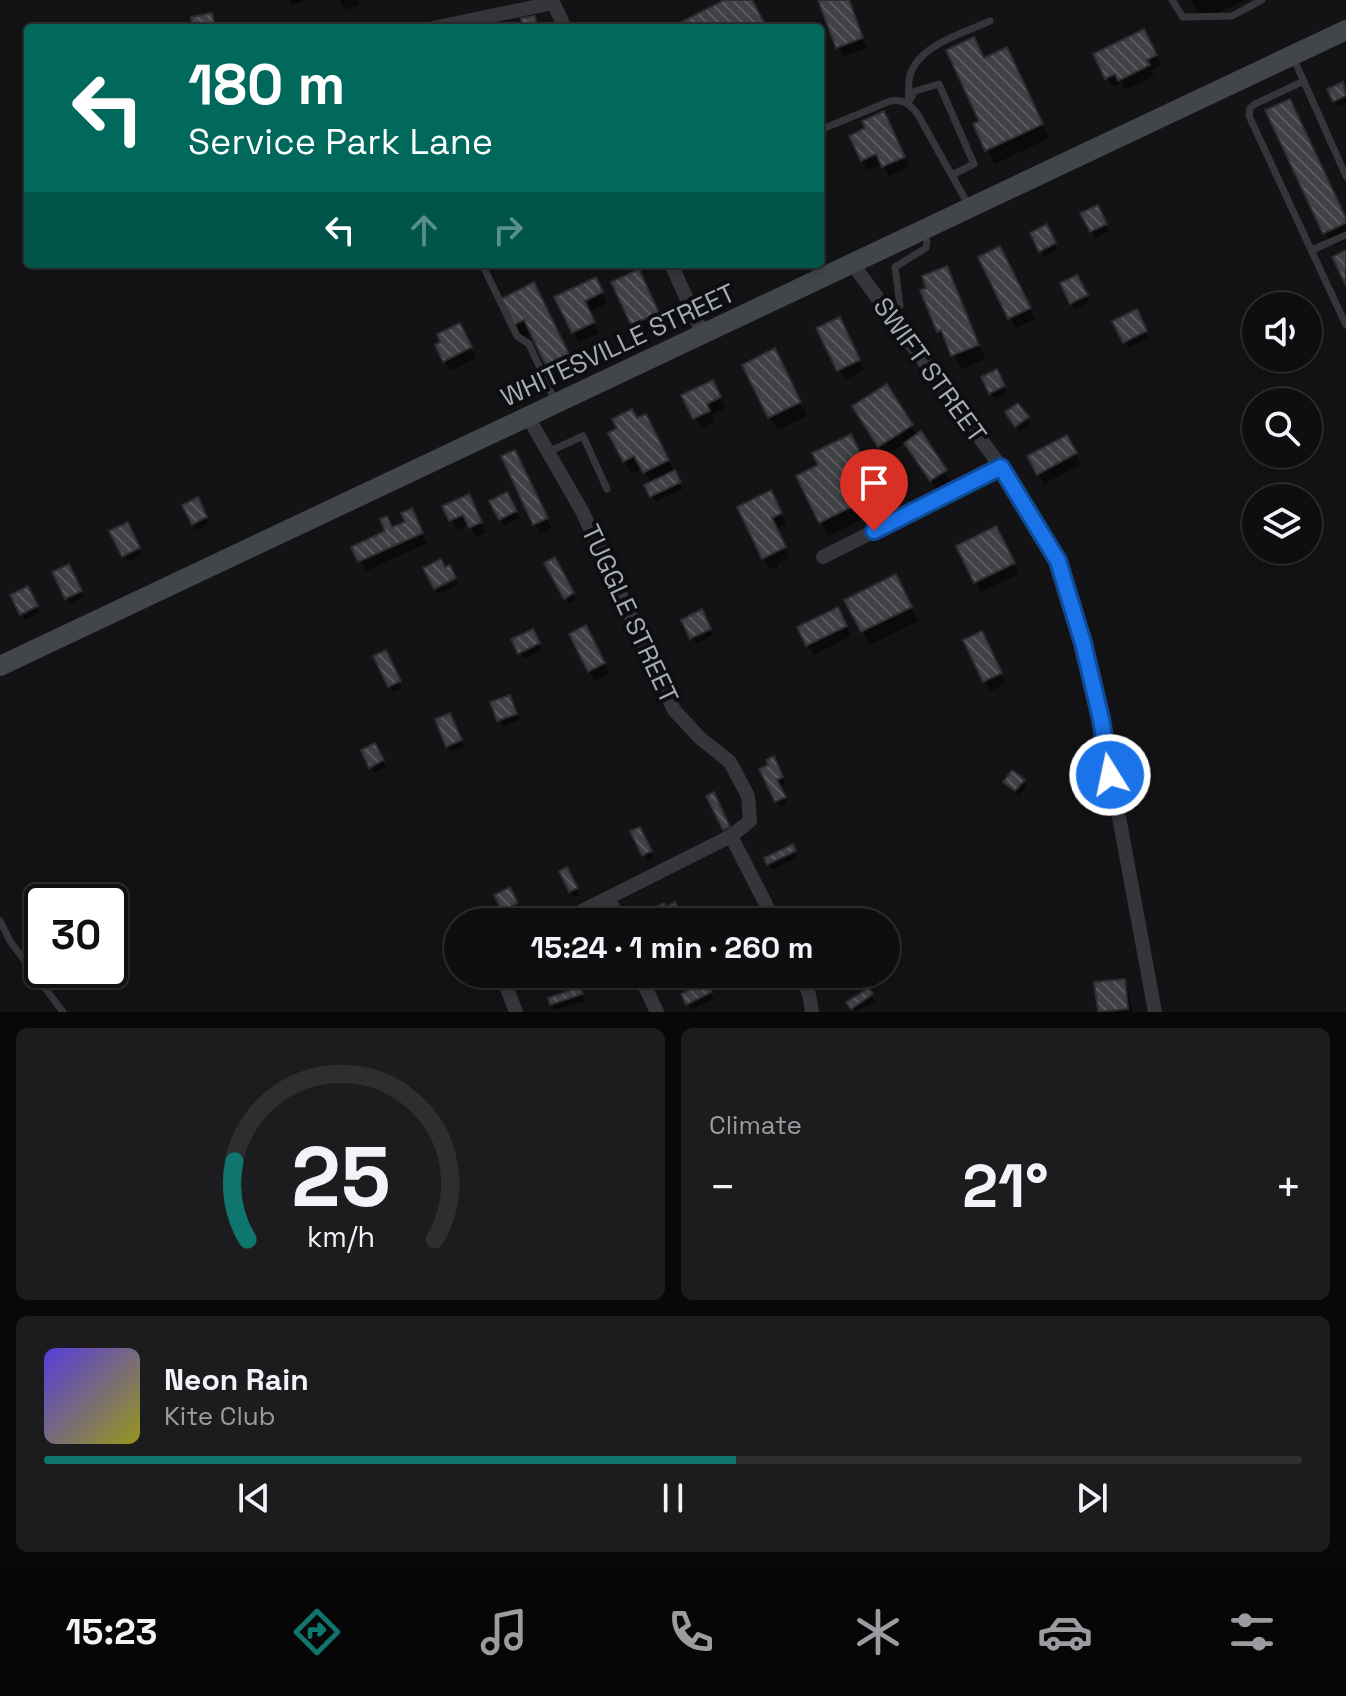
<!DOCTYPE html>
<html lang="en">
<head>
<meta charset="utf-8">
<style>
  body { margin:0; font-family:"Space Grotesk",sans-serif; background:#1c1c1e; color:#f1f3f6; height:100vh; display:flex; flex-direction:column; font-size:30px; white-space:nowrap }
  * { box-sizing:border-box; margin:0 }
  p { font-size:26px; color:#9b9c9f }
  .icon { flex:none; width:44px; height:44px; fill:none; stroke:currentColor; stroke-width:2; stroke-linecap:round; stroke-linejoin:round }
  .map { position:relative; height:1012px; overflow:hidden }
  .panel { display:flex; flex-direction:column; gap:16px; padding:16px; background:#080809; flex:1 }
  .panel>* { flex:none }
  .banner { position:absolute; left:24px; top:24px; width:800px; height:244px; border-radius:8px; box-shadow:0 4px 12px #0003,0 0 0 2px #2e2e30; background:#00695c; color:#fff; overflow:hidden }
  .fabs { position:absolute; left:1242px; top:292px; display:grid; gap:16px }
  .fabs a { display:grid; place-items:center; width:80px; height:80px; border-radius:50%; background:#0e0e10; box-shadow:0 4px 12px #0003,0 0 0 2px #2e2e30; font-size:40px }
  .speed { position:absolute; left:24px; top:884px; display:flex; gap:16px; font-size:40px; font-weight:700; text-align:center }
  .speed>* { display:grid; place-content:center; width:104px; height:104px; border-radius:50%; background:#0e0e10; box-shadow:0 4px 12px #0003,0 0 0 2px #2e2e30; line-height:1 }
  .speed .limit { border:4px solid #111; border-radius:12px; background:#fff; color:#111 }
  .pin { position:absolute; display:grid; place-items:center; width:68px; height:68px; color:#fff; margin:-82px -34px; border-radius:50% 50% 50% 0; rotate:-45deg; box-shadow:0 0 8px #0007 }
  .pin .icon { rotate:45deg }
  .me { position:absolute; width:88px; margin:-44px; rotate:350deg; stroke-linejoin:round; filter:drop-shadow(0 0 6px #0008) }
  .turn { display:flex; align-items:center; gap:28px; height:168px; padding:0 32px; font-size:36px }
  .turn .icon { width:104px; height:104px; stroke-width:2.5 }
  .turn b { display:block; font-size:56px; line-height:68px }
  .lanes { display:flex; align-items:center; height:76px; padding:0 32px; background:#0003; justify-content:center; gap:40px; direction:ltr }
  .lanes .off { opacity:.35 }
  .big { font-size:60px; font-weight:700; line-height:1.1 }
  .panel .card { flex:1; display:flex; flex-direction:column; justify-content:center; gap:12px; min-width:0; padding:0 28px; border-radius:12px; background:#1c1c1e }
  .panel .dial { align-items:center; gap:0 }
  .dial svg { height:208px; overflow:visible; fill:none; stroke:#2e2e30; stroke-width:7; stroke-linecap:round; text-anchor:middle }
  .dial text { fill:#f1f3f6; stroke:none }
  .song { display:flex; align-items:center; gap:24px }
  .cover { width:96px; height:96px; border-radius:12px; background:linear-gradient(135deg,hsl(250 70% 55%),hsl(60 70% 35%)) }
  .played { height:8px; border-radius:4px; background:linear-gradient(90deg,#0f766e 55%,#2e2e30 55%) }
  .keys { display:flex; justify-content:space-around; direction:ltr }
  .heat { display:flex; justify-content:space-between; align-items:center; font-size:44px; direction:ltr }
  .panel .tiles { flex:1; display:grid; gap:16px; grid-template-columns:1fr 1fr }
  .card:last-child { grid-column:span 2 }
  .trip { position:absolute; left:444px; top:908px; width:456px; height:80px; border-radius:40px; background:#0e0e10; box-shadow:0 4px 12px #0003,0 0 0 2px #2e2e30; font-weight:700; line-height:80px; text-align:center }
  .menu { display:flex; height:128px; justify-content:space-around; align-items:center; background:#060606; color:#9b9c9f }
  .menu .icon { width:56px; height:56px }
  .menu .current { color:#0f766e }
  .menu b { font-size:36px; color:#f1f3f6 }
  .map>svg:first-child { display:block }
  .shadow { fill:#0007 }
  .building { fill:url(#building-back-hatch); stroke:#2d2e31; stroke-width:2 }
  .lines { fill:none; stroke-linecap:round; stroke-linejoin:round }
  .service { stroke:#34363a; stroke-width:7 }
  .minor { stroke:#34363a; stroke-width:14 }
  .secondary { stroke:#42454a; stroke-width:20 }
  .route-casing { stroke:#114b97; stroke-width:20 }
  .route { stroke:#1a73e8; stroke-width:14 }
  .labels { text-anchor:middle; stroke-width:8; stroke-linejoin:round; paint-order:stroke }
  .street-label { font-size:26px; fill:#a4adb6; stroke:#0e0e10 }
</style>
</head>
<body>
<div class="map">
<svg width="1346" height="1012" viewBox="0 0 1346 1012">
  <defs>
    <pattern id="building-back-hatch" width="6" height="6" patternUnits="userSpaceOnUse" patternTransform="scale(2)"><rect width="6" height="6" fill="#3f4145"/><path d="M-1 5l2 2M0 0l6 6M5-1l2 2" fill="none" stroke="#585a5e"/></pattern>
  </defs>
  <rect width="100%" height="100%" fill="#131315"/>
  <!-- shadow -->
  <g class="shadow">
    <polygon points="289,0 303,0 303,1 292,6"/>
    <polygon points="339,0 357,0 359,4 345,10"/>
    <polygon points="820,0 849,0 867,48 843,57"/>
    <polygon points="1191,0 1246,0 1202,20"/>
    <polygon points="1149,41 1161,66 1151,70 1154,76 1125,90 1122,83 1113,87 1107,78"/>
    <polygon points="984,60 1014,63 1049,138 995,164 975,125 982,122"/>
    <polygon points="1342,84 1346,91 1346,103 1338,107 1330,90"/>
    <polygon points="889,124 909,167 889,176 883,163 868,170 863,160"/>
    <polygon points="1097,207 1109,231 1095,238 1083,214"/>
    <polygon points="1346,220 1346,240 1333,246 1325,233"/>
    <polygon points="1046,227 1058,250 1044,257 1033,234"/>
    <polygon points="981,258 1005,259 1035,319 1016,328"/>
    <polygon points="947,268 985,359 961,369 949,344 946,345 939,331"/>
    <polygon points="1077,277 1089,302 1075,309 1063,284"/>
    <polygon points="644,281 663,323 638,334 632,324"/>
    <polygon points="600,290 607,303 589,312 599,333 579,342 557,298"/>
    <polygon points="541,299 575,369 556,378 532,333 523,338 504,300"/>
    <polygon points="1136,311 1149,338 1128,348 1115,321"/>
    <polygon points="819,329 844,329 864,370 845,380"/>
    <polygon points="465,335 476,358 450,371 445,361"/>
    <polygon points="782,364 807,416 778,430 770,417"/>
    <polygon points="996,372 1007,393 994,399 983,378"/>
    <polygon points="886,387 917,436 951,481 937,490 906,443 885,456 854,407"/>
    <polygon points="718,392 725,408 711,415 714,422 701,428 684,396"/>
    <polygon points="1027,418 1031,424 1020,432 1011,419"/>
    <polygon points="637,421 653,430 683,489 655,502 647,486 651,484 643,469 632,474 624,461"/>
    <polygon points="1066,437 1081,464 1044,484 1030,457"/>
    <polygon points="858,450 886,508 828,536 798,477"/>
    <polygon points="520,462 551,528 541,534 535,524"/>
    <polygon points="507,494 519,518 504,525 492,502"/>
    <polygon points="197,500 209,524 197,530 185,506"/>
    <polygon points="776,503 786,524 776,529 789,558 778,564 778,568 769,568 739,508"/>
    <polygon points="474,506 486,533 476,537 469,524 457,530 445,507"/>
    <polygon points="416,521 427,543 366,571 354,548"/>
    <polygon points="127,525 142,555 127,562 112,532"/>
    <polygon points="1001,538 1019,574 981,592 976,582"/>
    <polygon points="554,560 576,600 569,604 547,564"/>
    <polygon points="68,567 84,597 70,604 55,573"/>
    <polygon points="456,581 458,585 439,594 437,590"/>
    <polygon points="27,588 40,612 25,620 13,596"/>
    <polygon points="903,590 918,621 870,645 847,600"/>
    <polygon points="701,612 713,635 696,644 684,620"/>
    <polygon points="843,620 851,636 814,655 808,645"/>
    <polygon points="532,631 542,650 524,659 514,640"/>
    <polygon points="591,637 609,674 595,681 589,671"/>
    <polygon points="987,644 1006,683 991,691 985,681"/>
    <polygon points="376,657 388,659 402,688 393,692"/>
    <polygon points="513,703 519,720 503,726 499,720"/>
    <polygon points="453,721 464,747 451,752 448,746"/>
    <polygon points="375,746 386,767 374,773 363,751"/>
    <polygon points="773,759 785,784 779,786 787,804 780,807 777,801 771,766"/>
    <polygon points="1023,781 1027,787 1019,796 1005,782"/>
    <polygon points="639,829 654,858 647,861 633,832"/>
    <polygon points="792,846 798,857 772,870 766,859"/>
    <polygon points="566,869 579,895 574,897 561,872"/>
    <polygon points="509,889 520,910 507,916 497,895"/>
    <polygon points="674,905 681,917 669,922 651,922 647,913"/>
    <polygon points="670,974 701,974 673,980"/>
    <polygon points="1124,981 1129,991 1132,1012 1100,1012 1097,984"/>
    <polygon points="706,984 713,999 691,1010 684,995"/>
    <polygon points="580,990 585,1001 555,1010 552,1004"/>
    <polygon points="868,991 875,1001 855,1012 849,1003"/>
  </g>
  <!-- building -->
  <g class="building">
    <polygon points="724,0 752,0 767,28 670,28"/>
    <polygon points="818,0 849,0 863,38 836,48"/>
    <polygon points="212,13 215,28 193,28 191,17"/>
    <polygon points="535,16 537,28 522,28 521,18"/>
    <polygon points="1144,29 1157,55 1147,60 1150,65 1118,81 1115,74 1105,79 1093,54"/>
    <polygon points="974,37 984,58 1007,47 1043,124 985,151 973,124 979,121 946,50"/>
    <polygon points="1343,82 1346,96 1333,102 1327,89"/>
    <polygon points="1290,99 1346,218 1346,223 1323,234 1265,110"/>
    <polygon points="884,111 905,157 882,167 876,154 861,161 849,136 865,128 862,121"/>
    <polygon points="1098,205 1107,224 1090,232 1080,213"/>
    <polygon points="1047,224 1056,243 1039,252 1030,233"/>
    <polygon points="1000,246 1031,308 1008,319 978,257"/>
    <polygon points="1346,250 1346,286 1332,257"/>
    <polygon points="947,266 979,345 951,356 941,330 937,332 920,290 926,288 922,276"/>
    <polygon points="639,269 659,313 631,325 611,282"/>
    <polygon points="1077,275 1088,295 1070,304 1060,283"/>
    <polygon points="596,277 603,292 585,301 595,322 572,333 554,297"/>
    <polygon points="534,282 569,354 546,366 524,320 514,325 501,299"/>
    <polygon points="1137,309 1147,331 1123,343 1112,321"/>
    <polygon points="840,317 860,360 837,371 816,328"/>
    <polygon points="460,323 472,347 443,362 435,345 440,342 437,334"/>
    <polygon points="775,348 801,402 768,418 742,365"/>
    <polygon points="997,369 1005,386 989,394 981,377"/>
    <polygon points="713,380 721,397 707,404 710,411 693,419 681,395"/>
    <polygon points="887,384 913,425 878,447 852,406"/>
    <polygon points="1018,403 1029,417 1015,427 1005,412"/>
    <polygon points="632,409 637,418 646,414 669,460 643,473 634,456 623,462 608,433 617,428 612,419"/>
    <polygon points="921,431 947,470 930,481 904,443"/>
    <polygon points="851,434 880,493 819,523 796,476 818,465 812,453"/>
    <polygon points="1067,435 1077,453 1037,475 1027,456"/>
    <polygon points="515,450 548,518 533,525 501,456"/>
    <polygon points="675,470 681,482 650,497 644,485"/>
    <polygon points="771,490 782,513 772,518 786,547 762,559 737,507"/>
    <polygon points="507,492 517,511 499,520 489,501"/>
    <polygon points="469,494 482,522 469,528 463,515 449,521 442,506"/>
    <polygon points="198,497 207,517 192,525 182,505"/>
    <polygon points="412,508 423,533 358,562 351,547 385,531 380,519 387,516 392,527 405,522 401,513"/>
    <polygon points="128,522 140,548 122,557 109,531"/>
    <polygon points="996,526 1015,563 974,583 956,546"/>
    <polygon points="555,557 574,593 564,599 544,563"/>
    <polygon points="441,559 445,567 450,565 456,578 434,589 423,568"/>
    <polygon points="69,564 82,591 65,599 52,572"/>
    <polygon points="896,574 912,607 861,632 844,600"/>
    <polygon points="28,586 38,606 20,615 10,595"/>
    <polygon points="838,607 847,626 806,646 797,627"/>
    <polygon points="702,609 711,629 690,639 681,620"/>
    <polygon points="586,625 605,663 588,672 569,634"/>
    <polygon points="533,629 540,643 518,654 511,639"/>
    <polygon points="982,631 1002,673 983,682 963,640"/>
    <polygon points="386,650 401,681 388,687 373,656"/>
    <polygon points="510,695 517,714 497,721 490,702"/>
    <polygon points="450,713 462,740 446,747 435,719"/>
    <polygon points="375,743 384,760 369,768 361,750"/>
    <polygon points="774,756 783,777 777,780 786,797 775,802 759,769 768,765 766,760"/>
    <polygon points="1012,770 1025,780 1015,791 1003,782"/>
    <polygon points="714,792 730,827 723,830 706,796"/>
    <polygon points="640,827 652,851 642,856 630,831"/>
    <polygon points="793,844 796,851 767,865 764,858"/>
    <polygon points="567,867 578,888 569,892 559,871"/>
    <polygon points="510,887 518,903 502,911 494,895"/>
    <polygon points="675,902 679,910 649,922 644,912 664,903 666,907"/>
    <polygon points="1125,979 1128,1009 1098,1012 1094,982"/>
    <polygon points="706,982 712,992 686,1005 681,994"/>
    <polygon points="580,987 583,994 550,1005 548,998"/>
    <polygon points="869,988 873,994 851,1009 846,1002"/>
  </g>
  <g class="lines">
    <!-- service -->
    <g class="service">
      <polyline points="1172,0 1183,17 1232,16 1262,0"/>
      <polyline points="1293,57 1346,176"/>
      <polyline points="1304,81 1255,104 1250,108 1249,116 1346,325"/>
      <path d="M908 101C909 93 908 83 910 75 919 45 964 33 990 21"/>
      <polyline points="908,103 915,91 939,84 974,164 952,175"/>
      <path d="M820 130 890 101C903 99 908 103 917 113L969 206"/>
      <polyline points="1312,250 1346,235"/>
      <polyline points="482,264 517,336 529,344 555,401"/>
      <polyline points="890,313 900,306 895,267 926,248 927,242 923,232"/>
      <polyline points="548,452 583,436 607,489"/>
      <polyline points="0,921 10,941 63,1012"/>
    </g>
    <!-- minor -->
    <g class="minor">
      <polyline points="552,0 565,28"/>
      <polyline points="433,28 553,3"/>
      <polyline points="852,263 1001,467 1058,561 1083,643 1101,719 1155,1012"/>
      <polyline points="671,264 703,334"/>
      <polyline points="528,417 582,511 674,710 700,738 730,762 748,796 750,821 731,836 560,922"/>
      <polyline points="823,557 1001,467"/>
      <polyline points="731,836 775,922"/>
      <polyline points="609,898 619,922"/>
      <polyline points="510,974 506,986 516,1012"/>
      <polyline points="639,974 657,1012"/>
      <polyline points="800,974 809,994 812,1012"/>
    </g>
    <!-- secondary -->
    <polyline class="secondary" points="0,666 1346,30"/>
  </g>
  <g class="lines">
    <!-- route casing -->
    <g class="route-casing">
      <polyline id="route" points="874,531 1001,467 1058,561 1083,643 1101,719 1110,775"/>
    </g>
    <!-- route -->
    <use href="#route" class="route"/>
  </g>
  <g class="labels">
    <!-- street labels -->
    <g class="street-label">
      <text transform="translate(618 345) rotate(-25)" y="9">WHITESVILLE STREET</text>
      <text transform="translate(930 370) rotate(54)" y="9">SWIFT STREET</text>
      <text transform="translate(630 614) rotate(65)" y="9">TUGGLE STREET</text>
    </g>
  </g>
</svg>
<div class="fabs">
<a><svg class="icon" aria-label="sound" viewBox="0 0 24 24"><path d="M4 9h4l5-4v14l-5-4H4zM17 9q2 3 0 6"/></svg></a>
<a><svg class="icon" aria-label="search" viewBox="0 0 24 24"><circle cx="10" cy="10" r="6"/><path d="M15 15l6 6"/></svg></a>
<a><svg class="icon" aria-label="layers" viewBox="0 0 24 24"><path d="M12 4l9 5-9 5-9-5zM3 14l9 5 9-5"/></svg></a>
</div>
<div class="speed"><div class="limit">30</div></div>
<div class="pin" style="left:874px;top:531px;background:#d93025"><svg class="icon" aria-label="arrive" viewBox="0 0 24 24"><path d="M6 21V4h12l-3 4 3 4H6"/></svg></div>
<svg class="me" style="left:1110px;top:775px" viewBox="-20 -20 40 40"><circle r="17" fill="#1a73e8" stroke="#fff" stroke-width="3"/><path d="M0-11L8 9 0 5-8 9z" fill="#fff"/></svg>
<div class="trip">15:24 · 1 min · 260 m</div>
<div class="banner">
<div class="turn"><svg class="icon" aria-label="left" viewBox="0 0 24 24"><path d="M17 20v-9H6M10 6l-5 5 5 5"/></svg><div><b>180 m</b>Service Park Lane</div></div>
<div class="lanes"><svg class="icon" aria-label="left" viewBox="0 0 24 24"><path d="M17 20v-9H6M10 6l-5 5 5 5"/></svg><svg class="icon off" aria-label="ahead" viewBox="0 0 24 24"><path d="M12 20V5M6 11l6-6 6 6"/></svg><svg class="icon off" aria-label="right" viewBox="0 0 24 24"><path d="M7 20v-9h11M14 6l5 5-5 5"/></svg></div>
</div>
</div>
<section class="panel">
<div class="tiles">
<div class="card dial"><svg viewBox="0 0 100 80">
<path d="M14 69A42 42 0 1 1 86 69"/>
<path d="M14 69A42 42 0 0 1 9 39" stroke="#0f766e"/>
<text x="50" y="56" font-size="32" font-weight="700">25</text>
<text x="50" y="72" font-size="11">km/h</text>
</svg></div>
<div class="card"><p>Climate</p>
<div class="heat"><a>−</a><b class="big">21°</b><a>+</a></div>
</div>
<div class="card">
<div class="song"><i class="cover"></i><div><b>Neon Rain</b><p>Kite Club</p></div></div>
<div class="played"></div>
<div class="keys"><svg class="icon" aria-label="previous" viewBox="0 0 24 24"><path d="M18 5L8 12l10 7zM5 5v14"/></svg><svg class="icon" aria-label="pause" viewBox="0 0 24 24"><path d="M8 5v14M16 5v14"/></svg><svg class="icon" aria-label="next" viewBox="0 0 24 24"><path d="M6 5l10 7-10 7zM19 5v14"/></svg></div>
</div>
</div>
</section>
<nav class="menu">
<b>15:23</b>
<svg class="icon current" aria-label="directions" viewBox="0 0 24 24"><path d="M12 3l9 9-9 9-9-9zM9 14v-3h6M13 9l2 2-2 2"/></svg>
<svg class="icon" aria-label="music" viewBox="0 0 24 24"><path d="M9 18V5l10-2v13"/><circle cx="6" cy="18" r="3"/><circle cx="16" cy="16" r="3"/></svg>
<svg class="icon" aria-label="phone" viewBox="0 0 24 24"><path d="M5 4h4l2 5-3 2q2 4 5 5l2-3 5 2v4C11 20 4 13 5 4z"/></svg>
<svg class="icon" aria-label="climate" viewBox="0 0 24 24"><path d="M12 3v18M4 7l16 10M4 17L20 7"/></svg>
<svg class="icon" aria-label="car" viewBox="0 0 24 24"><path d="M5 17H2v-5l4-1 3-4h7l3 4 3 1v5h-3M9 17h6M6 11h13"/><circle cx="7" cy="17" r="2"/><circle cx="17" cy="17" r="2"/></svg>
<svg class="icon" aria-label="filters" viewBox="0 0 24 24"><path d="M4 7h16M4 17h16"/><circle cx="9" cy="7" r="2"/><circle cx="15" cy="17" r="2"/></svg>
</nav>
</body>
</html>
